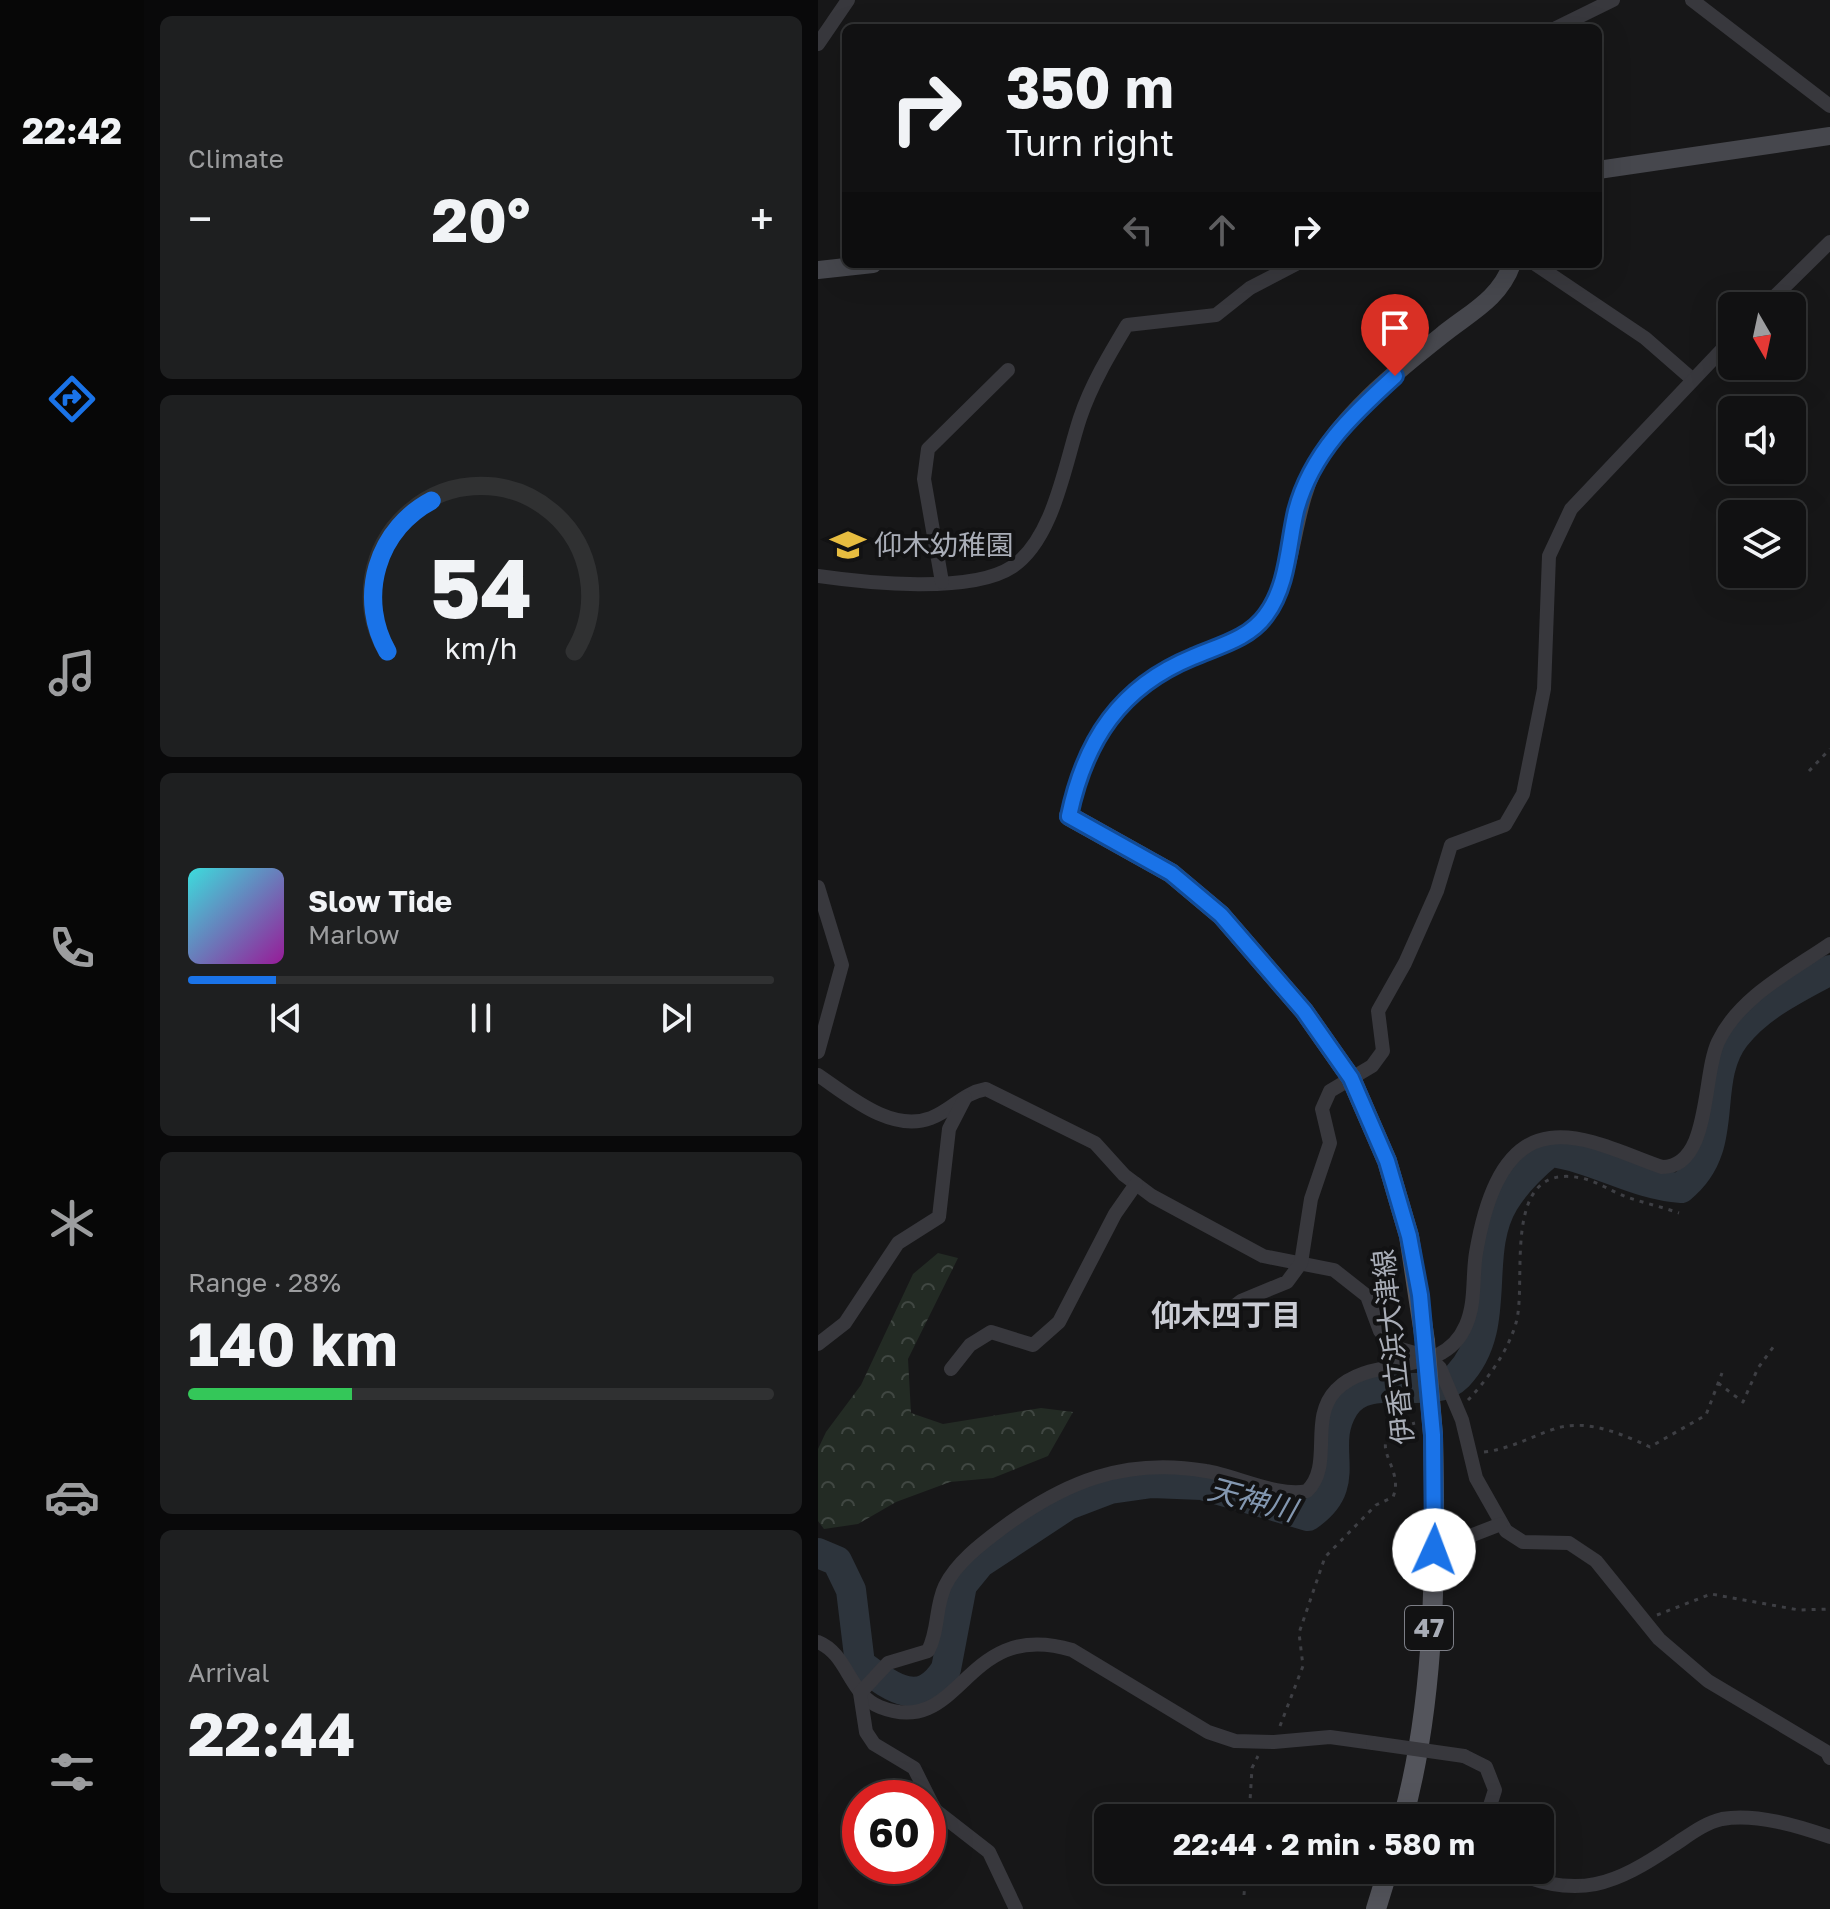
<!DOCTYPE html>
<html lang="en">
<head>
<meta charset="utf-8">
<style>
  body { margin:0; font-family:"Golos Text","Noto Sans JP",sans-serif; background:#1e1f20; color:#f1f3f6; height:100vh; display:flex; flex-direction:column; font-size:30px; white-space:nowrap }
  * { box-sizing:border-box; margin:0 }
  p { font-size:26px; color:#9c9d9f }
  .icon { flex:none; width:44px; height:44px; fill:none; stroke:currentColor; stroke-width:2; stroke-linecap:round; stroke-linejoin:round }
  .map { position:relative; flex:1; overflow:hidden }
  .side { display:flex; flex-direction:column; gap:16px; padding:16px; background:#09090a; width:674px }
  .side>* { flex:none }
  .top-card { position:absolute; left:24px; top:24px; width:760px; height:244px; border-radius:12px; box-shadow:0 8px 32px #0002,0 0 0 2px #303132; background:#111112; color:#f1f3f6; overflow:hidden }
  .needle { width:52px; rotate:171deg }
  .tools { position:absolute; left:900px; top:292px; display:grid; gap:16px }
  .tools a { display:grid; place-items:center; width:88px; height:88px; border-radius:12px; background:#111112; box-shadow:0 8px 32px #0002,0 0 0 2px #303132; font-size:40px }
  .speed { position:absolute; left:24px; top:1780px; display:flex; gap:16px; font-size:40px; font-weight:700; text-align:center }
  .speed>* { display:grid; place-content:center; width:104px; height:104px; border-radius:50%; background:#111112; box-shadow:0 8px 32px #0002,0 0 0 2px #303132; line-height:1 }
  .speed .limit { border:12px solid #d22; background:#fff; color:#111 }
  .pin { position:absolute; display:grid; place-items:center; width:68px; height:68px; color:#fff; margin:-82px -34px; border-radius:50% 50% 50% 0; rotate:-45deg; box-shadow:0 0 8px #0007 }
  .pin .icon { rotate:45deg }
  .me { position:absolute; width:88px; margin:-44px; rotate:2deg; stroke-linejoin:round; filter:drop-shadow(0 0 6px #0008) }
  .turn { display:flex; align-items:center; gap:28px; height:168px; padding:0 32px; font-size:36px }
  .turn .icon { width:104px; height:104px; stroke-width:2.5 }
  .turn b { display:block; font-size:56px; line-height:68px }
  .lanes { display:flex; align-items:center; height:76px; padding:0 32px; background:#0003; justify-content:center; gap:40px; direction:ltr }
  .lanes .off { opacity:.35 }
  .big { font-size:60px; font-weight:700; line-height:1.1 }
  .side .widget { flex:1; display:flex; flex-direction:column; justify-content:center; gap:12px; min-width:0; padding:0 28px; border-radius:12px; background:#1e1f20 }
  .side .dial { align-items:center; gap:0 }
  .dial svg { height:208px; overflow:visible; fill:none; stroke:#303132; stroke-width:7; stroke-linecap:round; text-anchor:middle }
  .dial text { fill:#f1f3f6; stroke:none }
  .song { display:flex; align-items:center; gap:24px }
  .cover { width:96px; height:96px; border-radius:12px; background:linear-gradient(135deg,hsl(180 70% 55%),hsl(300 70% 35%)) }
  .played { height:8px; border-radius:4px; background:linear-gradient(90deg,#1a73e8 15%,#303132 15%) }
  .keys { display:flex; justify-content:space-around; direction:ltr }
  .heat { display:flex; justify-content:space-between; align-items:center; font-size:44px; direction:ltr }
  .charge { height:12px; border-radius:6px; background:linear-gradient(90deg,#34c759 28%,#303132 0) }
  .trip { position:absolute; left:276px; top:1804px; width:460px; height:80px; border-radius:12px; background:#111112; box-shadow:0 8px 32px #0002,0 0 0 2px #303132; font-weight:700; line-height:80px; text-align:center }
  main { display:flex; flex:1; min-height:0 }
  .tab-bar { display:flex; flex-direction:column; width:144px; justify-content:space-around; align-items:center; background:#070707; color:#9c9d9f }
  .tab-bar .icon { width:56px; height:56px }
  .tab-bar .on { color:#1a73e8 }
  .tab-bar b { font-size:36px; color:#f1f3f6 }
  .map>svg:first-child { display:block }
  .forest { fill:url(#forest-crowns) }
  .lines { fill:none; stroke-linecap:round; stroke-linejoin:round }
  .river { stroke:#2d343c; stroke-width:30 }
  .path { stroke:#3e3f44; stroke-width:3; stroke-dasharray:4 6; stroke-linecap:butt }
  .street { stroke:#38383d; stroke-width:14 }
  .secondary { stroke:#46474d; stroke-width:18 }
  .primary { stroke:#54555c; stroke-width:20 }
  .street-bridge { stroke:#38383d; stroke-width:14 }
  .primary-bridge { stroke:#54555c; stroke-width:20 }
  .route-casing { stroke:#114b97; stroke-width:20 }
  .route { stroke:#1a73e8; stroke-width:14 }
  .labels { text-anchor:middle; stroke-width:8; stroke-linejoin:round; paint-order:stroke }
  .shield { fill:#121213; stroke:#7c7e86; stroke-width:2 }
  .shield-label { font-size:26px; font-weight:bold; fill:#a9adb7 }
  .poi-label { font-size:28px; fill:#a9adb7; stroke:#121213; text-anchor:start }
  .street-label { font-size:28px; fill:#a9adb7; stroke:#121213 }
  .neighbourhood-label { font-size:30px; font-weight:bold; fill:#caccd4; stroke:#121213 }
  .water-label { font-size:30px; font-style:italic; fill:#8397b0; stroke:#121213 }
</style>
</head>
<body>
<main>
<nav class="tab-bar">
<b>22:42</b>
<svg class="icon on" aria-label="directions" viewBox="0 0 24 24"><path d="M12 3l9 9-9 9-9-9zM9 14v-3h6M13 9l2 2-2 2"/></svg>
<svg class="icon" aria-label="music" viewBox="0 0 24 24"><path d="M9 18V5l10-2v13"/><circle cx="6" cy="18" r="3"/><circle cx="16" cy="16" r="3"/></svg>
<svg class="icon" aria-label="phone" viewBox="0 0 24 24"><path d="M5 4h4l2 5-3 2q2 4 5 5l2-3 5 2v4C11 20 4 13 5 4z"/></svg>
<svg class="icon" aria-label="climate" viewBox="0 0 24 24"><path d="M12 3v18M4 7l16 10M4 17L20 7"/></svg>
<svg class="icon" aria-label="car" viewBox="0 0 24 24"><path d="M5 17H2v-5l4-1 3-4h7l3 4 3 1v5h-3M9 17h6M6 11h13"/><circle cx="7" cy="17" r="2"/><circle cx="17" cy="17" r="2"/></svg>
<svg class="icon" aria-label="filters" viewBox="0 0 24 24"><path d="M4 7h16M4 17h16"/><circle cx="9" cy="7" r="2"/><circle cx="15" cy="17" r="2"/></svg>
</nav>
<section class="side">
<div class="widget"><p>Climate</p>
<div class="heat"><a>−</a><b class="big">20°</b><a>+</a></div>
</div>
<div class="widget dial"><svg viewBox="0 0 100 80">
<path d="M14 69A42 42 0 1 1 86 69"/>
<path d="M14 69A42 42 0 0 1 31 11" stroke="#1a73e8"/>
<text x="50" y="56" font-size="32" font-weight="700">54</text>
<text x="50" y="72" font-size="11">km/h</text>
</svg></div>
<div class="widget">
<div class="song"><i class="cover"></i><div><b>Slow Tide</b><p>Marlow</p></div></div>
<div class="played"></div>
<div class="keys"><svg class="icon" aria-label="previous" viewBox="0 0 24 24"><path d="M18 5L8 12l10 7zM5 5v14"/></svg><svg class="icon" aria-label="pause" viewBox="0 0 24 24"><path d="M8 5v14M16 5v14"/></svg><svg class="icon" aria-label="next" viewBox="0 0 24 24"><path d="M6 5l10 7-10 7zM19 5v14"/></svg></div>
</div>
<div class="widget"><p>Range · 28%</p><b class="big">140 km</b><div class="charge"></div></div>
<div class="widget"><p>Arrival</p><b class="big">22:44</b></div>
</section>
<div class="map">
<svg width="1012" height="1909" viewBox="0 0 1012 1909">
  <defs>
    <pattern id="forest-crowns" width="20" height="18" patternUnits="userSpaceOnUse" patternTransform="scale(2)"><rect width="20" height="18" fill="#232b24"/><path d="M2 6a3 3 0 1 1 6 0M12 15a3 3 0 1 1 6 0" fill="none" stroke="#404742"/></pattern>
  </defs>
  <rect width="100%" height="100%" fill="#171718"/>
  <!-- forest -->
  <polygon class="forest" points="120,1253 140,1258 90,1359 93,1413 125,1424 223,1408 255,1412 230,1456 175,1478 132,1482 78,1502 40,1524 6,1529 0,1521 0,1449 8,1432 43,1385 95,1274"/>
  <g class="lines">
    <!-- river -->
    <path class="river" d="M0 1553 19 1561 33 1590 42 1664C72 1686 102 1711 128 1669L144 1585 162 1563 250 1505 292 1489 334 1483 384 1485 490 1516C539 1483 500 1449 526 1407 549 1369 613 1404 640 1376 687 1327 654 1255 686 1202 698 1182 715 1166 732 1152 778 1158 817 1185 863 1188 915 1146 882 1083 917 1037 942 1005 978 989 1012 970"/>
    <!-- path -->
    <g class="path">
      <polyline points="991,771 1012,749"/>
      <polyline points="900,1383 925,1402 940,1368 956,1346"/>
      <path d="M650 1400C670 1379 690 1351 698 1323 710 1282 681 1161 763 1178 779 1181 794 1192 809 1197 826 1203 844 1207 861 1213"/>
      <path d="M666 1452C692 1449 712 1437 736 1429 768 1418 804 1434 832 1447L888 1415 904 1373"/>
      <polyline points="839,1615 893,1594 981,1610 1012,1609"/>
      <path d="M462 1726 485 1666 481 1633 507 1557 558 1505 575 1497C589 1464 537 1439 597 1423"/>
      <polyline points="431,1818 434,1768 440,1756"/>
      <polyline points="426,1895 428,1870"/>
    </g>
    <!-- street -->
    <g class="street">
      <polyline points="874,0 1012,106"/>
      <polyline points="738,28 795,0"/>
      <polyline points="0,44 30,0"/>
      <polyline points="717,264 827,338 874,379"/>
      <polyline points="947,306 1012,242"/>
      <path d="M0 576C48 583 153 594 194 567 236 539 247 463 262 418 273 385 291 355 309 325L398 315 432 288 478 264"/>
      <polyline points="124,582 106,479 110,449 190,370"/>
      <polyline points="0,887 24,965 0,1052"/>
      <path d="M0 1075C31 1096 73 1133 113 1118 134 1110 145 1093 168 1089L277 1143 306 1175 334 1196 445 1256 516 1270 549 1296 562 1331 579 1348 611 1357 622 1368 644 1420 658 1478 688 1531 705 1542 751 1543 778 1561 841 1639 890 1681 1009 1752 1012 1758"/>
      <polyline points="410,1311 423,1301 469,1282 483,1263 493,1199 512,1143 504,1109 512,1091 554,1066 565,1051 560,1011 587,963 619,891 633,845 687,825 705,794 726,689 731,556 753,509 914,339"/>
      <polyline points="0,1344 27,1323 80,1243 121,1217 131,1129 147,1098"/>
      <polyline points="133,1369 152,1345 173,1332 215,1345 241,1322 297,1214 318,1184"/>
      <polyline points="616,1550 683,1524"/>
      <path d="M0 1642C30 1654 31 1695 62 1707 145 1740 145 1617 254 1650L390 1732 417 1741 456 1742 512 1737 555 1743"/>
      <polyline points="646,1756 668,1767 677,1790 668,1818"/>
      <path d="M691 1870C760 1901 797 1885 856 1845 870 1836 886 1823 904 1819 938 1813 980 1826 1012 1837"/>
      <path d="M198 1909 171 1852 117 1810 96 1768 56 1744 48 1732 42 1693 70 1663 110 1651C121 1630 117 1607 127 1586 138 1563 163 1544 183 1529 246 1482 307 1457 388 1471 416 1475 462 1498 489 1491 516 1465 490 1419 518 1390 554 1353 625 1380 648 1325 658 1302 654 1277 658 1253 665 1212 681 1144 732 1138 768 1133 811 1156 844 1167 893 1167 884 1076 900 1042 921 997 973 971 1012 944"/>
    </g>
    <!-- secondary -->
    <g class="secondary">
      <polyline points="780,170 1012,136"/>
      <polyline points="0,270 55,264"/>
      <path d="M251 816C267 740 302 687 375 657 400 646 432 639 448 615 478 573 471 505 503 455 533 408 580 370 623 336 651 313 681 300 694 264"/>
    </g>
    <!-- primary -->
    <g class="primary">
      <polyline points="251,816 353,873 403,915 486,1011 533,1078 569,1161 591,1236 607,1341"/>
      <path d="M585 1818C618 1698 618 1559 615 1435"/>
      <polyline points="558,1909 570,1870"/>
    </g>
    <!-- street-bridge -->
    <polyline class="street-bridge" points="555,1743 646,1756"/>
    <!-- primary-bridge -->
    <polyline class="primary-bridge" points="607,1341 615,1435"/>
  </g>
  <g class="lines">
    <!-- route casing -->
    <g class="route-casing">
      <path id="route" d="M577 376C535 414 493 453 478 511 470 545 470 586 448 615 431 639 400 646 375 657 302 687 267 740 251 816L353 873 403 915 486 1011 533 1078 569 1161 591 1236 602 1295 615 1435 616 1550"/>
    </g>
    <!-- route -->
    <use href="#route" class="route"/>
  </g>
  <!-- icons -->
  <defs>
    <g id="school-bare" transform="scale(2.76)"><path d="M0-5L7-2L0 1L-7-2ZM-4 1L0 2.5L4 1V4Q0 6-4 4Z" fill="#e7bd40" stroke="#121213" stroke-width="2.5" paint-order="stroke"/></g>
  </defs>
  <g fill-rule="evenodd">
    <use href="#school-bare" x="30" y="545"/>
  </g>
  <g class="labels">
    <!-- shield labels -->
    <rect class="shield" x="587" y="1606" width="48" height="44" rx="6"/>
    <g class="shield-label">
      <text x="611" y="1637">47</text>
    </g>
    <!-- poi labels -->
    <g class="poi-label">
      <text x="56" y="555">仰木幼稚園</text>
    </g>
    <!-- street labels -->
    <g class="street-label">
      <text transform="translate(575 1347) rotate(-96)" y="10">伊香立浜大津線</text>
    </g>
    <!-- neighbourhood labels -->
    <g class="neighbourhood-label">
      <text x="408" y="1326">仰木四丁目</text>
    </g>
    <!-- water labels -->
    <g class="water-label">
      <text transform="translate(434 1500) rotate(15)" y="10">天神川</text>
    </g>
  </g>
</svg>
<div class="tools">
<a><svg class="needle" viewBox="-14 -14 28 28"><path d="M0-13l5 13h-10z" fill="#e53935"/><path d="M0 13l5-13h-10z" fill="#9c9d9f"/></svg></a>
<a><svg class="icon" aria-label="sound" viewBox="0 0 24 24"><path d="M4 9h4l5-4v14l-5-4H4zM17 9q2 3 0 6"/></svg></a>
<a><svg class="icon" aria-label="layers" viewBox="0 0 24 24"><path d="M12 4l9 5-9 5-9-5zM3 14l9 5 9-5"/></svg></a>
</div>
<div class="speed"><div class="limit">60</div></div>
<div class="pin" style="left:577px;top:376px;background:#d93025"><svg class="icon" aria-label="arrive" viewBox="0 0 24 24"><path d="M6 21V4h12l-3 4 3 4H6"/></svg></div>
<svg class="me" style="left:616px;top:1550px" viewBox="-20 -20 40 40"><circle r="19" fill="#fff"/><path d="M0-13L10 11 0 6-10 11z" fill="#1a73e8"/></svg>
<div class="trip">22:44 · 2 min · 580 m</div>
<div class="top-card">
<div class="turn"><svg class="icon" aria-label="right" viewBox="0 0 24 24"><path d="M7 20v-9h11M14 6l5 5-5 5"/></svg><div><b>350 m</b>Turn right</div></div>
<div class="lanes"><svg class="icon off" aria-label="left" viewBox="0 0 24 24"><path d="M17 20v-9H6M10 6l-5 5 5 5"/></svg><svg class="icon off" aria-label="ahead" viewBox="0 0 24 24"><path d="M12 20V5M6 11l6-6 6 6"/></svg><svg class="icon" aria-label="right" viewBox="0 0 24 24"><path d="M7 20v-9h11M14 6l5 5-5 5"/></svg></div>
</div>
</div>
</main>
</body>
</html>
